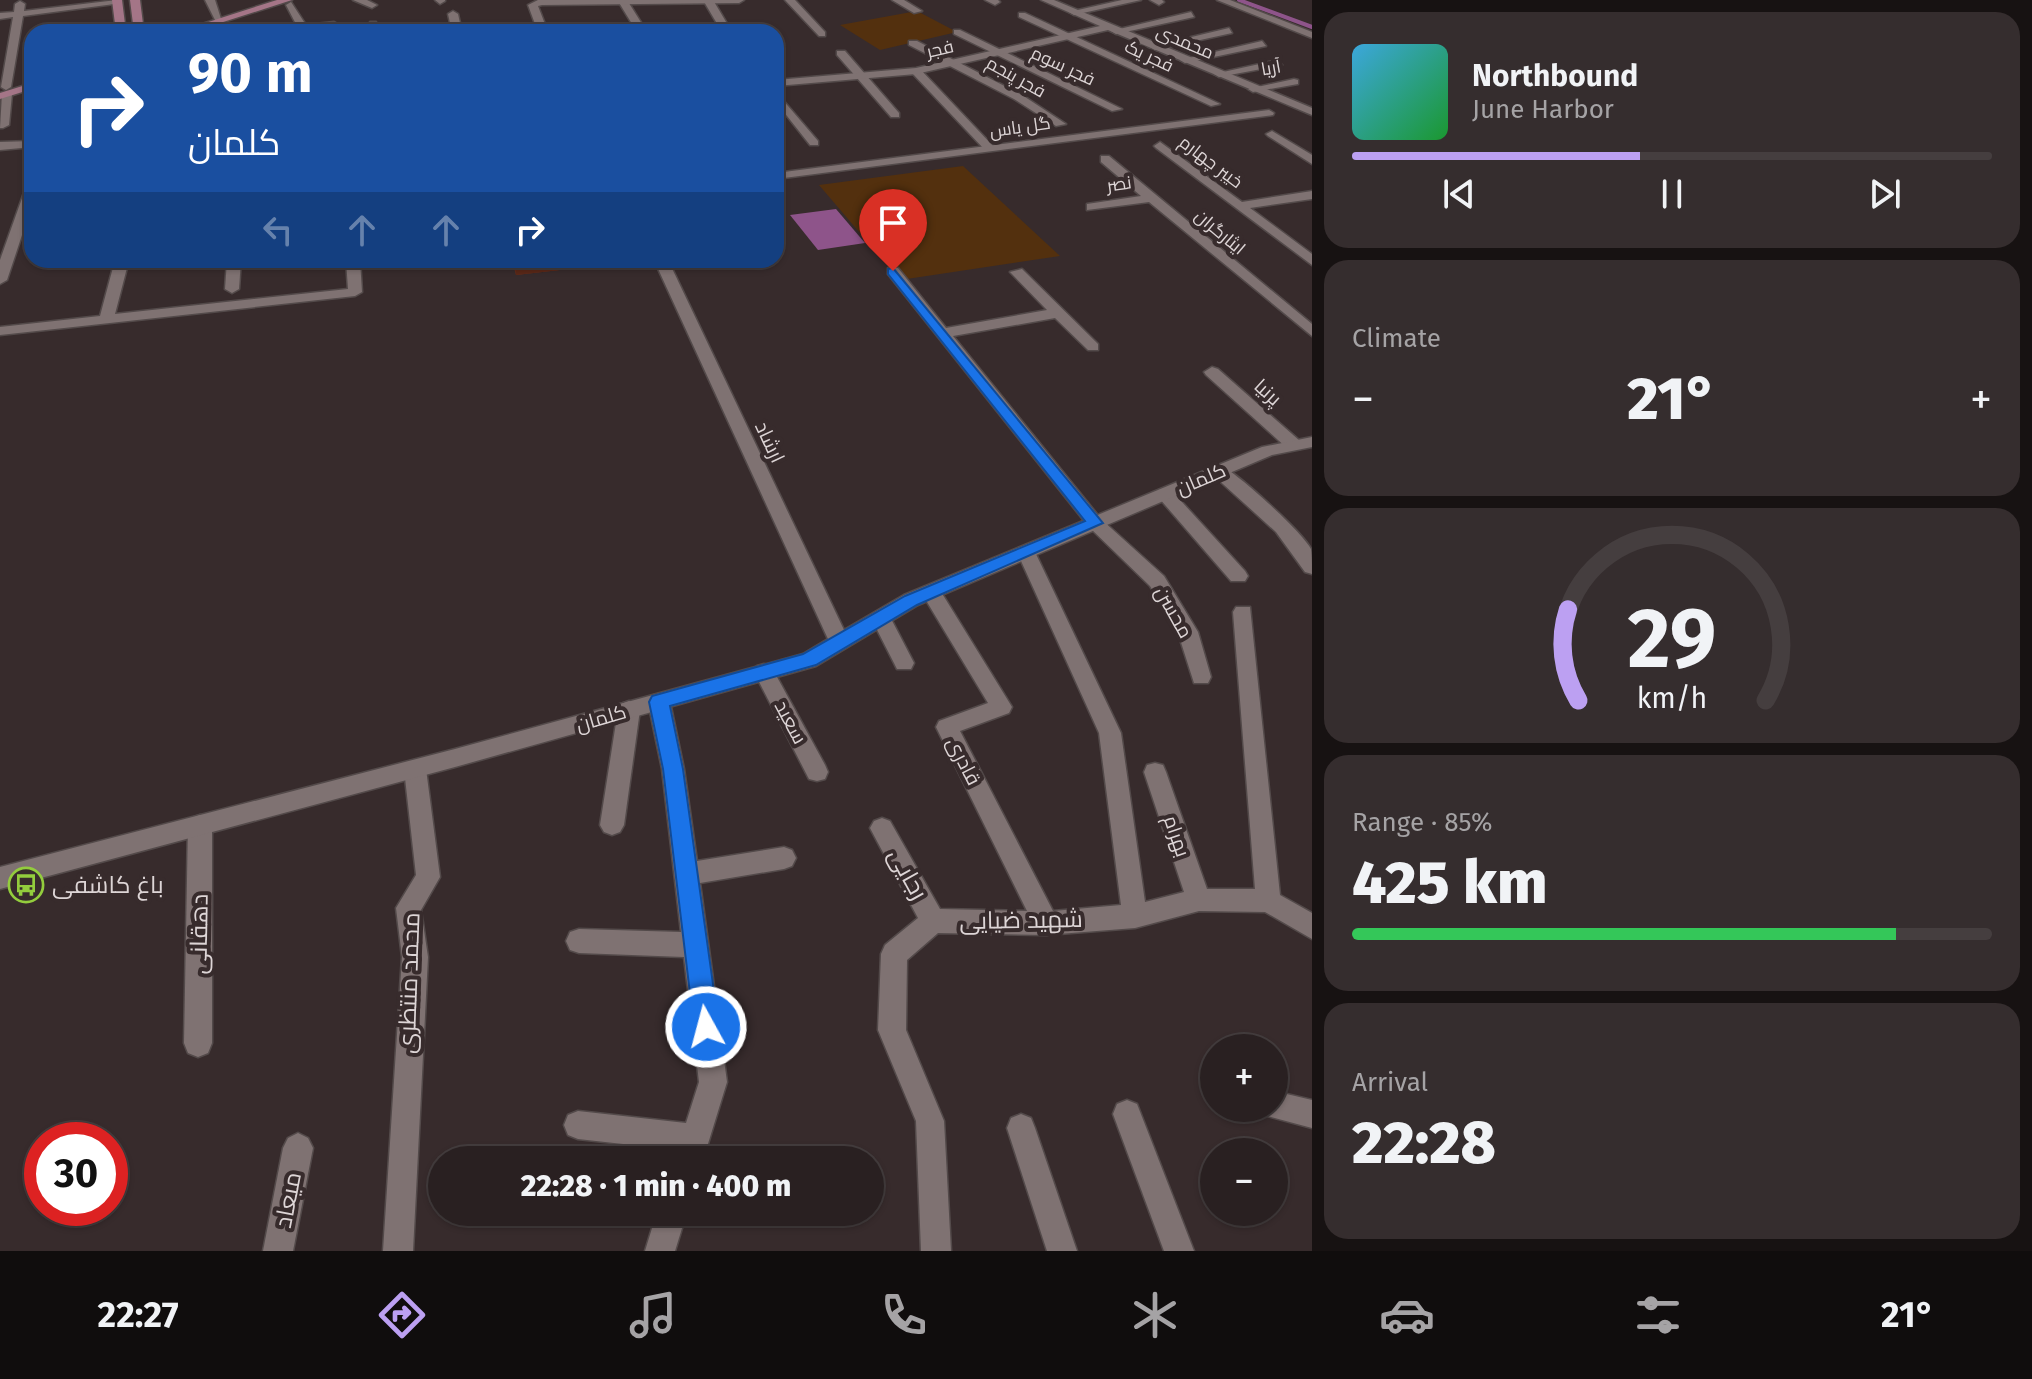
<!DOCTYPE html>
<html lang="en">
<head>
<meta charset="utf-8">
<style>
  body { margin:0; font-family:"Fira Sans",Cairo,sans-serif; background:#352d2e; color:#f1f3f6; height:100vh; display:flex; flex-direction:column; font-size:30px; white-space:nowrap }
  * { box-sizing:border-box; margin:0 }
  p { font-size:26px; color:#a5a3a5 }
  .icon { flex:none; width:44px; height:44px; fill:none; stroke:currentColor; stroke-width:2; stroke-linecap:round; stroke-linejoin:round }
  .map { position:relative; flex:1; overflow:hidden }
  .side { display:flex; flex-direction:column; gap:12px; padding:12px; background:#171212; width:720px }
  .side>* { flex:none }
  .hud { position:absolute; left:24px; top:24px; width:760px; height:244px; border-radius:24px; box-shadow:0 2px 6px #0004,0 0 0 2px #453e3f; background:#1a4fa0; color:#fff; overflow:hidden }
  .controls { position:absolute; left:1200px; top:1034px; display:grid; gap:16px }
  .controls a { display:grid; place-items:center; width:88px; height:88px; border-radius:50%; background:#292021; box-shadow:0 2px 6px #0004,0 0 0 2px #453e3f; font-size:40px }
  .speed { position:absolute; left:24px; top:1122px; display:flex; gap:16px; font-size:40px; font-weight:700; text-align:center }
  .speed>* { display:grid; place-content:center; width:104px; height:104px; border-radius:50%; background:#292021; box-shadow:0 2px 6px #0004,0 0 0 2px #453e3f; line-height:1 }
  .speed .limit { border:12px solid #d22; background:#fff; color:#111 }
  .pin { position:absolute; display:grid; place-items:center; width:68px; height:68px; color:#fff; margin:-82px -34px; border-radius:50% 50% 50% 0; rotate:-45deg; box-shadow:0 0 8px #0007 }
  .pin .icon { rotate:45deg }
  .me { position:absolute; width:88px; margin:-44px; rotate:353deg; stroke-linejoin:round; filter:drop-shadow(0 0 6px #0008) }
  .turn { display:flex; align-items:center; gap:28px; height:168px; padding:0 32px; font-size:36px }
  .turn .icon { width:104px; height:104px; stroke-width:2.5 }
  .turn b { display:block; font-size:56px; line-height:68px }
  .lanes { display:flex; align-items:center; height:76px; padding:0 32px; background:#0003; justify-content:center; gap:40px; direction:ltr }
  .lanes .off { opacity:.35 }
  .big { font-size:60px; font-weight:800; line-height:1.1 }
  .side .card { flex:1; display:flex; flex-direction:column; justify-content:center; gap:12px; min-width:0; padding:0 28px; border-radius:24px; background:#352d2e }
  .side .dial { align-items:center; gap:0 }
  .dial svg { height:208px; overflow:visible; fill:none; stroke:#453e3f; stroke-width:7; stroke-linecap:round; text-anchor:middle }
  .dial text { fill:#f1f3f6; stroke:none }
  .song { display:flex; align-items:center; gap:24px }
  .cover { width:96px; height:96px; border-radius:12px; background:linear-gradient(135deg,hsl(200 70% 55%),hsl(130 70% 35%)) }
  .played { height:8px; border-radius:4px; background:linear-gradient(90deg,#bca0f2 45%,#453e3f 45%) }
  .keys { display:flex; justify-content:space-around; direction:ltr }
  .heat { display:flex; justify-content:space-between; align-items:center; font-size:44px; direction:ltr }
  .charge { height:12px; border-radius:6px; background:linear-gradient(90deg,#34c759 85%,#453e3f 0) }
  .trip { position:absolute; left:428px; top:1146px; width:456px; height:80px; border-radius:40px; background:#292021; box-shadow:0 2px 6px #0004,0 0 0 2px #453e3f; font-weight:800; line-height:80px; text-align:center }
  .tab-bar { display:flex; height:128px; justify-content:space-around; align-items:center; background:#100d0d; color:#a5a3a5 }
  .tab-bar .icon { width:56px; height:56px }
  .tab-bar .on { color:#bca0f2 }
  .tab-bar b { font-size:36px; color:#f1f3f6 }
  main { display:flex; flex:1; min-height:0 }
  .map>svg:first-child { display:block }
  .green { fill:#53300e }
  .water { fill:#8e548a }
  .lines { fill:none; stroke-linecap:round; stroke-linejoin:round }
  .stream { stroke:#8e548a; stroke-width:4 }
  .pedestrian-casing { stroke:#534a4a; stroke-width:3 }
  .minor-casing { stroke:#534a4a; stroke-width:3 }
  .tertiary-casing { stroke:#534a4a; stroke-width:3 }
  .secondary-casing { stroke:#534a4a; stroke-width:3 }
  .pedestrian { fill:#7f7272; fill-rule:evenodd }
  .minor { fill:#7f7272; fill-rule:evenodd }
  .tertiary { fill:#7f7272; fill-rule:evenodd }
  .secondary { fill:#a47587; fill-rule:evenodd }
  .wall { fill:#6f311d }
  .shaded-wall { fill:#5a2818 }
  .route { fill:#1a73e8; stroke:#114b97; stroke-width:2 }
  .labels { text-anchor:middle; stroke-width:8; stroke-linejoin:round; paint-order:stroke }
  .far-street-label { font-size:18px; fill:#ddd5d6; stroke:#372b2c }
  .street-label { font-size:20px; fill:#ddd5d6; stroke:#372b2c }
  .near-street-label { font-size:24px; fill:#ddd5d6; stroke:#372b2c }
  .near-poi-label { font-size:24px; fill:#ddd5d6; stroke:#372b2c; text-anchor:start }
</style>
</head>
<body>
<main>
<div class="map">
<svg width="1312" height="1251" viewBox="0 0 1312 1251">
  <rect width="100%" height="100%" fill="#372b2c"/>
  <!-- green -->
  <g class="green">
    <polygon points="917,11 957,32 880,50 840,25"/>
    <polygon points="963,166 1060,256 900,280 819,185"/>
  </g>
  <!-- water -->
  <polygon class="water" points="836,209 865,243 818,250 790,215"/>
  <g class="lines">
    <!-- stream -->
    <polyline class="stream" points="1239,0 1312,27"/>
    <!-- pedestrian casing -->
    <g class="pedestrian-casing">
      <polygon id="pedestrian" points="1269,110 1274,113 1273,115 776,179 776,173"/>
    </g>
    <!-- minor casing -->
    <g class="minor-casing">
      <g id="minor">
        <polygon points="205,0 215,0 222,22 216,22"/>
        <polygon points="353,0 367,0 377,5 372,8"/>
        <polygon points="435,0 445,0 445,1 440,4"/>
        <polygon points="703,0 713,0 732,32 722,32"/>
        <polygon points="785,0 795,0 825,32 825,36 819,36"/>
        <polygon points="892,0 904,0 922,11 914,13"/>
        <polygon points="985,0 998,0 1000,2 995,5"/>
        <polygon points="1122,0 1141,0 1074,15 1069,12"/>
        <polygon points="1150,0 1162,0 1164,2 1159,5"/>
        <polygon points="20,1 25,4 24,11 117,0 122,3 23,16 11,87 6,90 1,87 13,17 0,19 0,13 14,12 15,4"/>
        <polygon points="618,1 627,0 647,32 637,32"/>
        <polygon points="291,2 306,25 334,22 339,25 310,32 266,32 297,26 286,5"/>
        <polygon points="453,11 458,14 462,32 452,32 448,14"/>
        <polygon points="1191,12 1194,17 1116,34 1111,31"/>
        <polygon points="1019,13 1025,13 1220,104 1211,106 1019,17"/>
        <polygon points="370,22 376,22 380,32 370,32"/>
        <polygon points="1229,28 1232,33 1155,50 1150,47"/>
        <polygon points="954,30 960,30 1122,109 1112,111 954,34"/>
        <polygon points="909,41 917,41 1022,95 1066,124 1056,126 1014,99 909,45"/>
        <polygon points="1262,41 1266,46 1185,63 1180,60"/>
        <polygon points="837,51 845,51 899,113 899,117 891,117 837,55"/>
        <polygon points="1278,60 1282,65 1219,77 1214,74"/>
        <polygon points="912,69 920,69 993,146 993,150 985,150 912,73"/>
        <polygon points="1294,79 1298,80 1298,84 1253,92 1248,89"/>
        <polygon points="7,91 12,94 9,125 3,128 0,128 2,94"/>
        <polygon points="776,92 818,141 818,145 810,145 776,102"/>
        <polygon points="1272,131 1312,155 1312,164 1268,136 1266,134"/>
        <polygon points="1160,142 1242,202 1312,191 1312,199 1250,208 1312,254 1312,265 1156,148 1154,146"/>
        <polygon points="1101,156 1109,156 1312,324 1312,336 1149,202 1087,210 1087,204 1141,196 1101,162"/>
        <polygon points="32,183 32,205 7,280 0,284 0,260 26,187"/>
        <polygon points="115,260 129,260 115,314 348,289 346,260 360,260 362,292 355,296 0,335 0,327 100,316"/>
        <polygon points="227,260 241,260 239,289 232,293 225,289"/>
        <polygon points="888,268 898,268 946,328 1047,310 1010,272 1022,269 1098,344 1098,350 1088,350 1055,318 953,336 1101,519 1164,576 1198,632 1211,677 1208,683 1194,683 1178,633 1150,586 1089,527 888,274"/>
        <polygon points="1212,367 1218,369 1300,441 1300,449 1288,449 1206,375 1204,372"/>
        <path d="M1219 465C1235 470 1303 533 1311 549 1312 556 1312 566 1312 574L1305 572 1276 532 1213 475 1210 471 1213 467Z"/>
        <polygon points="1165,488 1171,490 1245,571 1248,576 1245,581 1231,581 1159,498 1156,494 1159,490"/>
        <polygon points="1026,545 1035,552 1121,733 1145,902 1184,892 1144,772 1147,765 1155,763 1163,765 1166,772 1207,889 1255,889 1233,612 1236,607 1250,607 1280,895 1312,913 1312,939 1265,912 1199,911 1135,928 1046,935 938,933 907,960 906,1030 944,1121 951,1251 921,1251 916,1121 878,1030 881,954 885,945 918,918 870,828 874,821 882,818 890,821 940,909 1027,911 936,727 939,721 988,703 921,592 924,587 938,587 1012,707 1009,713 960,731 1053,911 1121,905 1099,733 1017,552"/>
        <polygon points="881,611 888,613 914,663 911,669 897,669 894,663 871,618"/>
        <polygon points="764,664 771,666 825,765 828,772 825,779 817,781 809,779 754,672 757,666"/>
        <polygon points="659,694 667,696 670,702 684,769 697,861 784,847 792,850 796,858 792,866 784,869 700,883 727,1082 703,1160 673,1160 677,1150 578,1139 568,1135 564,1125 568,1115 578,1111 686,1123 699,1082 684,957 579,953 570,950 566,941 570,932 579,929 681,932 662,769 648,702 651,696"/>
        <polygon points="629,701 637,704 640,710 624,825 620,832 612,835 604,832 600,825 618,710 621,704"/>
        <polygon points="415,760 423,762 426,769 440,877 421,910 428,957 413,1251 383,1251 402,957 396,908 416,875 404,769 407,762"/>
        <polygon points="200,815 208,818 212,825 212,1043 208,1053 198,1057 188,1053 184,1043 188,825 192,818"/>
        <polygon points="1274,1091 1312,1100 1312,1128 1264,1115 1261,1108 1274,1108"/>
        <polygon points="1127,1100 1137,1104 1194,1251 1164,1251 1113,1114 1117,1104"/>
        <polygon points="1021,1114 1031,1118 1035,1128 1077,1251 1047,1251 1007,1128 1011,1118"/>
        <polygon points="298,1133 308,1138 313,1148 293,1251 263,1251 283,1148 288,1138"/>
        <polygon points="657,1212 687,1212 675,1251 645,1251"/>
      </g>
    </g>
    <!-- tertiary casing -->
    <g class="tertiary-casing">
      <g id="tertiary">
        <polygon points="538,0 744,0 739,3 542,5 538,6 548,32 538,32 528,5"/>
        <polygon points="1041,0 1054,0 1312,108 1312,115 1108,30 916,74 776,86 776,80 916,68 1100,26"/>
        <polygon points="1217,0 1230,0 1312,32 1312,38"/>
        <polygon points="32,141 32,147 0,150 0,142"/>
        <polygon points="654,260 668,260 844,630 904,595 1262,447 1312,437 1312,447 1272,455 918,605 816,666 455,767 0,889 0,867 455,749 803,654 828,639"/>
      </g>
    </g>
    <!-- secondary casing -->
    <g class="secondary-casing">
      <g id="secondary">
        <polygon points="112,0 122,0 126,32 116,32"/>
        <polygon points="130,0 140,0 144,32 134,32"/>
        <polygon points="277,0 292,0 192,32 177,32"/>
        <polygon points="32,83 32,89 0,99 0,93"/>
      </g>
    </g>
    <!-- pedestrian -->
    <use href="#pedestrian" class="pedestrian"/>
    <!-- minor -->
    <use href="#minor" class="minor"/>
    <!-- tertiary -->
    <use href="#tertiary" class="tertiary"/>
    <!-- secondary -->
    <use href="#secondary" class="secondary"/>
  </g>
  <!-- wall -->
  <polygon class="wall" points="512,260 630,260 630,262 516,275"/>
  <!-- shaded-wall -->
  <polygon class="shaded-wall" points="514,260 630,260 630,262 516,275"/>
  <!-- route -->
  <polygon class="route" points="893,268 1103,523 917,605 816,665 670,706 683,769 719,1027 715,1036 706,1039 698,1036 694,1027 663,769 649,702 652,696 803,654 905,596 1085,521 888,274 888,269"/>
  <!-- icons -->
  <defs>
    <g id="bus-ring" transform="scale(1.8)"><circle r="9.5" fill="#372b2c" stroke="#93cd3d" stroke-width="1.5"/><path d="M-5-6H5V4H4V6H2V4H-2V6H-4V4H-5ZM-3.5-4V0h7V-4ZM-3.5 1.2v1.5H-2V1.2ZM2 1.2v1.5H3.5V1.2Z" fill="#93cd3d"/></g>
  </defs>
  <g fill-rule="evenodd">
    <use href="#bus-ring" x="26" y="885"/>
  </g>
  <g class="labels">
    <!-- far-street labels -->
    <g class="far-street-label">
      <text transform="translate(1185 42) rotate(23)" y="6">محمدی</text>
      <text transform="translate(940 49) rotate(-13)" y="6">فجر</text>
      <text transform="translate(1149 56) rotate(25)" y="6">فجر یک</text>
      <text transform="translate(1063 66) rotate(25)" y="6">فجر سوم</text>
      <text transform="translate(1271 68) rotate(-10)" y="6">آریا</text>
      <text transform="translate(1016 77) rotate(29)" y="6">فجر پنجم</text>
      <text transform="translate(1020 127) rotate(-8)" y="6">گل یاس</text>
      <text transform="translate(1211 162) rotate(37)" y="6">خیبر چهارم</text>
      <text transform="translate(1119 184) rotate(-8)" y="6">نصر</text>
      <text transform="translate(1220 232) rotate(40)" y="6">ایثارگران</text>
    </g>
    <!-- street labels -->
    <g class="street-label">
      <text transform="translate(1268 392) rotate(42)" y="7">پرنیا</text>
      <text transform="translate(770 442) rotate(65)" y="7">ارشاد</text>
      <text transform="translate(1201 479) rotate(-23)" y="7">کلمان</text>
      <text transform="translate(1174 612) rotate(61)" y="7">محسن</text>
      <text transform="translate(601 718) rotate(-16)" y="7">کلمان</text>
      <text transform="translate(791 722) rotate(62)" y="7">سعید</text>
      <text transform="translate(964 761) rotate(63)" y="7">قادری</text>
      <text transform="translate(1177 836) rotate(71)" y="7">بهرام</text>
    </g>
    <!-- near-street labels -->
    <g class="near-street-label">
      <text transform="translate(908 874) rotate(61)" y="8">رجایی</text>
      <text transform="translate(1021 920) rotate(-1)" y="8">شهید ضیایی</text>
      <text transform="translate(199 934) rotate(-89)" y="8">دهقانی</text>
      <text transform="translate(409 983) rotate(-88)" y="8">محمد منتظری</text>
      <text transform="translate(288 1200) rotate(-79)" y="8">میعاد</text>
    </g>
    <!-- near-poi labels -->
    <g class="near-poi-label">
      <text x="52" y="893">باغ کاشفی</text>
    </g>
  </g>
</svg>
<div class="controls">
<a>+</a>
<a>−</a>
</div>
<div class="speed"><div class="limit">30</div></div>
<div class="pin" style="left:893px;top:271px;background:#d93025"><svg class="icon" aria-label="arrive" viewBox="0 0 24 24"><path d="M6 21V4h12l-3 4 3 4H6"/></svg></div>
<svg class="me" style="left:706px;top:1027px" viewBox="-20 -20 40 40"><circle r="17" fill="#1a73e8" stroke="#fff" stroke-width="3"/><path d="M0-11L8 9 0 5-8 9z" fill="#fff"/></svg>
<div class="trip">22:28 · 1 min · 400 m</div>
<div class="hud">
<div class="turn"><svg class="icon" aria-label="right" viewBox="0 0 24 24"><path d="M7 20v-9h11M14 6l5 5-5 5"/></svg><div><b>90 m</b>کلمان</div></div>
<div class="lanes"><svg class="icon off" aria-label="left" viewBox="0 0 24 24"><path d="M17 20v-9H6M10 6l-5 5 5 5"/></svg><svg class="icon off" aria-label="ahead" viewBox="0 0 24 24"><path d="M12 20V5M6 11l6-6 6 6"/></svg><svg class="icon off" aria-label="ahead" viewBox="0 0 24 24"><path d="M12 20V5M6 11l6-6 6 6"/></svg><svg class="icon" aria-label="right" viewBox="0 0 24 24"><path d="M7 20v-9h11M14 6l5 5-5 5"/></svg></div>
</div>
</div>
<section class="side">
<div class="card">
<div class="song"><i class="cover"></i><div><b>Northbound</b><p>June Harbor</p></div></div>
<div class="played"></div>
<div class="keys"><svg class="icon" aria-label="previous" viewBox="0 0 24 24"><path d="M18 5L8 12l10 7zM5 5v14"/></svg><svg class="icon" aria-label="pause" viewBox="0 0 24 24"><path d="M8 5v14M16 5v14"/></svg><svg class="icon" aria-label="next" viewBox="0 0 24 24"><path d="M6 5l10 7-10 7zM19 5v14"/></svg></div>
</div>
<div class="card"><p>Climate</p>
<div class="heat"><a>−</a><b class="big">21°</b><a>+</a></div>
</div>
<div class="card dial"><svg viewBox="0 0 100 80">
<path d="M14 69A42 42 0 1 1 86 69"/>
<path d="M14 69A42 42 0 0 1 10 34" stroke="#bca0f2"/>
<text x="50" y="56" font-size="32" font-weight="700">29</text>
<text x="50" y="72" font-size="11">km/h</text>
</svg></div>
<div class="card"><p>Range · 85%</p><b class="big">425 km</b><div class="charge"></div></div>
<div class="card"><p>Arrival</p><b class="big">22:28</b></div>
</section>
</main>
<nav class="tab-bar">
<b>22:27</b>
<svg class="icon on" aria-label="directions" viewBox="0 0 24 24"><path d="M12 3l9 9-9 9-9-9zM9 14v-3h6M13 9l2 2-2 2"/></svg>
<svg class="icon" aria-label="music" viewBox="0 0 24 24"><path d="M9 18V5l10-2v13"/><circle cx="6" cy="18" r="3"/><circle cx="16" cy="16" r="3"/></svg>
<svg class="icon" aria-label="phone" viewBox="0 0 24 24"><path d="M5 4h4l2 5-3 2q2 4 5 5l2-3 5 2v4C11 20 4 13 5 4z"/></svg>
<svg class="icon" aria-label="climate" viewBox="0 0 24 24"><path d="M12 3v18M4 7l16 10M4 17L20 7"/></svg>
<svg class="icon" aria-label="car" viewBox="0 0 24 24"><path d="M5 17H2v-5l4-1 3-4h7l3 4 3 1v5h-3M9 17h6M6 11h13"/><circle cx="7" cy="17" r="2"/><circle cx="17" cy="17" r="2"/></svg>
<svg class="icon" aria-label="filters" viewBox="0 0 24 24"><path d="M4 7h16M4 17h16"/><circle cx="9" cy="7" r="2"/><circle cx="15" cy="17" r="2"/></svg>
<b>21°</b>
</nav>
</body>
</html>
